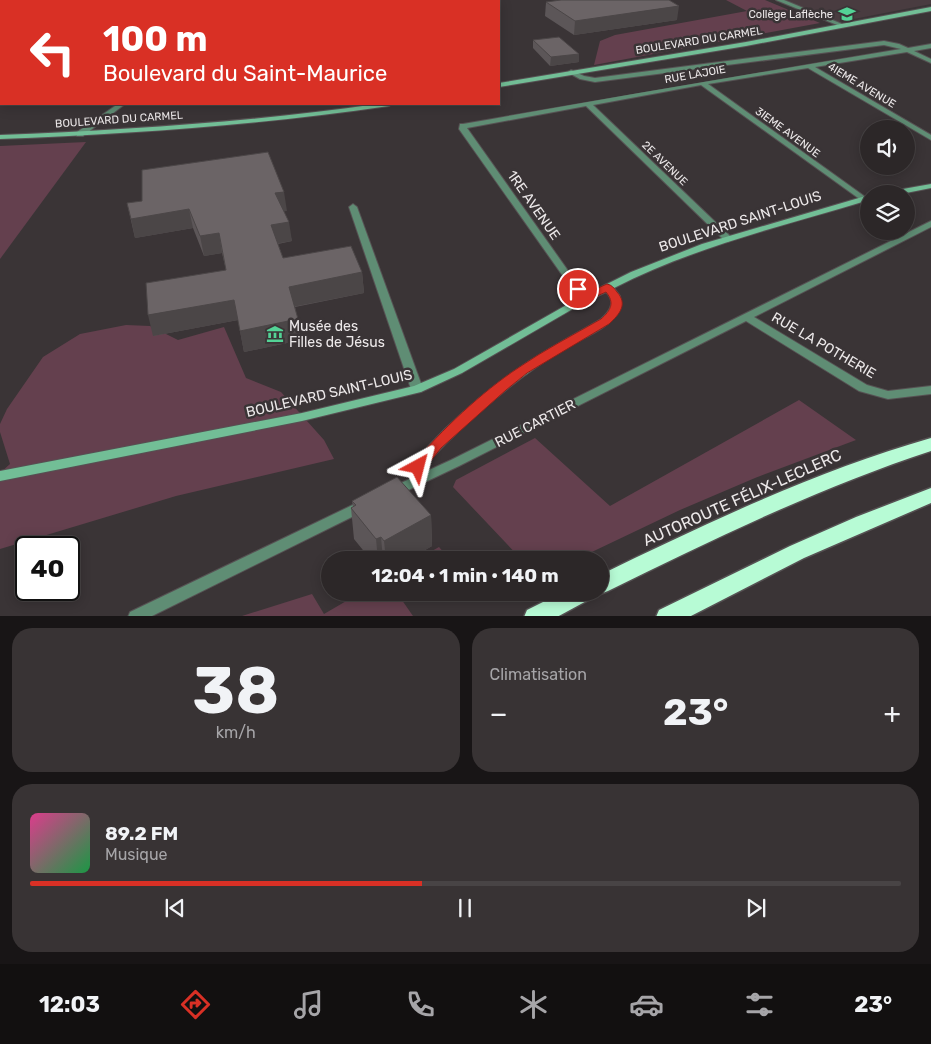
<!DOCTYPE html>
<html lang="fr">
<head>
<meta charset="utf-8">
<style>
  body { margin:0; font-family:Rubik,sans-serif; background:#383334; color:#f1f3f6; height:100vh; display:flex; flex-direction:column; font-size:19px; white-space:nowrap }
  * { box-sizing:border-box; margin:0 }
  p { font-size:16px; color:#a6a5a8 }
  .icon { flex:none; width:28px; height:28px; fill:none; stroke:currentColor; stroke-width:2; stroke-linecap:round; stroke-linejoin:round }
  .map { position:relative; height:616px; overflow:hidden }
  .drawer { display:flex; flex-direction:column; gap:12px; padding:12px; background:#181516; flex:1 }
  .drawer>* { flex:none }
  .hud { position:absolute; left:0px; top:0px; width:500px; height:105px; box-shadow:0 2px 12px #0003,0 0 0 1px #484445; background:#d93025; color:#fff; overflow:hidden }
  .controls { position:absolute; left:860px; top:120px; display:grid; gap:10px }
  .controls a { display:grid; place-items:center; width:55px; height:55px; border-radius:50%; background:#2c2728; box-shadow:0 2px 12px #0003,0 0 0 1px #484445; font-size:25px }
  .speed { position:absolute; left:15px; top:536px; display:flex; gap:10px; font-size:25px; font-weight:700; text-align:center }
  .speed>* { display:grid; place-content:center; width:65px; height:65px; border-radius:50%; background:#2c2728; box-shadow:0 2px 12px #0003,0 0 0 1px #484445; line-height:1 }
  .speed .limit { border:2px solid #111; border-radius:8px; background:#fff; color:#111 }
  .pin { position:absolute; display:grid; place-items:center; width:42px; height:42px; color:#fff; margin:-21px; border:2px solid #fff; border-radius:50%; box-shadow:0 1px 5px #0007 }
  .me { position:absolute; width:55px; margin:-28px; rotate:38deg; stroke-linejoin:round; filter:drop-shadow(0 0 4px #0008) }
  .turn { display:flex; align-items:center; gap:18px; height:105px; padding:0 20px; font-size:22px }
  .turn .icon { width:65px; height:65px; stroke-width:2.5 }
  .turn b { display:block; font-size:35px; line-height:42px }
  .big { font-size:38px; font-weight:700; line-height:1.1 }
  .drawer .card { flex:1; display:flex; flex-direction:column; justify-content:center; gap:8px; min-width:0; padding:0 18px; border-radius:20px; background:#383334 }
  .drawer .dial { align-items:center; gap:0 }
  .dial b { font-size:65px; line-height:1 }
  .song { display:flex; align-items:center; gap:15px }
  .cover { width:60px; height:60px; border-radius:8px; background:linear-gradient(135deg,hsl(330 70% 55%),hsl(140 70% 35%)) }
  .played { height:5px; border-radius:2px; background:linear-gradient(90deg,#d93025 45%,#484445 45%) }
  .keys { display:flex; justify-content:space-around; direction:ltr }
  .heat { display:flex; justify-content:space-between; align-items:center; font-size:28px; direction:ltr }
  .drawer .tiles { flex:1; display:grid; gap:12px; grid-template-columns:1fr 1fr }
  .card:last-child { grid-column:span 2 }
  .trip { position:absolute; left:321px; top:551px; width:288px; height:50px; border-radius:25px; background:#2c2728; box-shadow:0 2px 12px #0003,0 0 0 1px #484445; font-weight:700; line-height:50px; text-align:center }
  .tabs { display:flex; height:80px; justify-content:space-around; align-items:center; background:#121010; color:#a6a5a8 }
  .tabs .icon { width:35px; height:35px }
  .tabs .on { color:#d93025 }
  .tabs b { font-size:22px; color:#f1f3f6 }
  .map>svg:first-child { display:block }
  .built { fill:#493c40 }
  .green { fill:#64404e }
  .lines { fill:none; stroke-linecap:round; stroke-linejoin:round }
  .street-casing { stroke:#565153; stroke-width:2 }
  .secondary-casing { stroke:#565153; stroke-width:2 }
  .highway-casing { stroke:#565153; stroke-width:3 }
  .street { fill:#5f8d74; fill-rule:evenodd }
  .secondary { fill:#72be96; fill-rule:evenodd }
  .highway { fill:#b7fbd5; fill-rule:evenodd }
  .wall { fill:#5c5658 }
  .shaded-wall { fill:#4b4647 }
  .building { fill:#6b6466; stroke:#4b4647 }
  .route { fill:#d93025; stroke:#8d1f18 }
  .labels { text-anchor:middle; stroke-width:5; stroke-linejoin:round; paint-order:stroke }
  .far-poi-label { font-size:11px; fill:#ece8e9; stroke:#3a3436; text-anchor:end }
  .far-street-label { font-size:11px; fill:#ece8e9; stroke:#3a3436 }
  .street-label { font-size:14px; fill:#ece8e9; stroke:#3a3436 }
  .poi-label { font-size:14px; fill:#ece8e9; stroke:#3a3436; text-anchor:start }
  .near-street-label { font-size:16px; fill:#ece8e9; stroke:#3a3436 }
</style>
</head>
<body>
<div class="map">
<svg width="931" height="617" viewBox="0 0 931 617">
  <rect width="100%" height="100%" fill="#3a3436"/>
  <!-- built -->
  <polygon class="built" points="778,0 931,0 931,4 833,23"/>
  <!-- green -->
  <g class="green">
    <polygon points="726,0 765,0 820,23 594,65 600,41 615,35 747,11"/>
    <polygon points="86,142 0,259 0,146"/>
    <polygon points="126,325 150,326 178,340 224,327 246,378 281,392 324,440 334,459 176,496 0,549 0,473 10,464 0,432 0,424 7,409 43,357 80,334"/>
    <polygon points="799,400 856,440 755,478 680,510 575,560 522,560 453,487 456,480 535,438 610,506"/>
    <polygon points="439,547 450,560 416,560"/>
    <polygon points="360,593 397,593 413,616 242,616 312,594 324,614"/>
  </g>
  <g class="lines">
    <!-- street casing -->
    <g class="street-casing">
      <g id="street">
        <polygon points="776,0 784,0 847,26 842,27"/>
        <polygon points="0,2 1,3 1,7 0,6"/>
        <path d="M884 41 899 44 908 48 931 44V48L914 51 931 59V63L907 52 815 67 931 135V140L808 68 708 84 864 196V200H861L701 85 593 105 731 237 732 239 728 242 725 241 586 106 467 128 576 282 591 295 593 297 591 299C583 301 576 292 570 286L459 129 460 124H463C609 98 755 73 901 49L884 45 595 82 580 79 569 73 568 72 571 70 584 76 595 78Z"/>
        <polygon points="118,104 125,104 83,136 77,136 77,132"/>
        <polygon points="353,204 357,207 423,389 421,392 413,392 411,389 349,207"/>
        <polygon points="931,221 931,227 754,317 867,385 888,391 931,386 931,394 888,399 859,391 746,321 459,466 400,494 395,496 390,494 389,491 390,488 451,460"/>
        <polygon points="363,500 368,501 370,505 368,509 150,617 128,617 130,612"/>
      </g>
    </g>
    <!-- secondary casing -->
    <g class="secondary-casing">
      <g id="secondary">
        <polygon points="931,7 931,11 746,46 499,87 499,83 746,42"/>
        <path d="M377 104H392L389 106C260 125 130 134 0 139V135C126 130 252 122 377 104Z"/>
        <polygon points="931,184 931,188 901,194 882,194 886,192"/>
        <path d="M869 195V200C783 226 694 247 614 288L620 296 621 304C616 326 587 336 569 346 514 379 469 418 425 465L423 470 425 480 423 483 419 485 415 483 411 470C418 454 433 442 445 429 468 407 492 386 519 368 545 350 574 335 601 319 610 311 616 302 606 292L583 303 462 373 421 392 302 421 0 481V471L302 413 414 386 454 369 577 299 631 272 702 244Z"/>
      </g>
    </g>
    <!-- highway casing -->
    <g class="highway-casing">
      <g id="highway">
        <path d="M931 438V451C819 488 713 539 608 591L600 594 596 592H600V575C707 523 816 471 931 438Z"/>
        <polygon points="931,488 931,503 804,558 689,617 656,617 659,610 790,546 856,517"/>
        <polygon points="563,592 595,592 592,598 557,617 524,617 527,610"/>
      </g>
    </g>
    <!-- street -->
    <use href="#street" class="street"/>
    <!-- secondary -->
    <use href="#secondary" class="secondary"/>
    <!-- highway -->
    <use href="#highway" class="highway"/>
  </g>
  <!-- wall -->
  <g class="wall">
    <polygon points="412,0 469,0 468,1 425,1"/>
    <polygon points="546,2 677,20 574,35 545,16"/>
    <polygon points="533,40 579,54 579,62 550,66 533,48"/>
    <polygon points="127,203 287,211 284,211 292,241 278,244 283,258 362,272 364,293 295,307 301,340 244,352 238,320 153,336 226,270 222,253 204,256 193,228 135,238"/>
    <polygon points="352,501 431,515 432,546 408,560 371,560 354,539 351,508 353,507"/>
  </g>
  <!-- shaded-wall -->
  <g class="shaded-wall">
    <polygon points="679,6 677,20 574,35 575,21"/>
    <polygon points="579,54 579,62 550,66 551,57"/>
    <polygon points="284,192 287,211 277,212 275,193"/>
    <polygon points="189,209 193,228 135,238 131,219"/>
    <polygon points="289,222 292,241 274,244 271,225"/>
    <polygon points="219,233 222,253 204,256 200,236"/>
    <polygon points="362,272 364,293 292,307 289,287"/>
    <polygon points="234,300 238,320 153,336 148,315"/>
    <polygon points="298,319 301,340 244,352 240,331"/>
    <polygon points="431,515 432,546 408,560 386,560 384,541"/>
    <polygon points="381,537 383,560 378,560 376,539"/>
  </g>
  <!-- building -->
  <g class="building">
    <polygon points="561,0 669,0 679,6 575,21 546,2"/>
    <polygon points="559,37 579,54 551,57 533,40"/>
    <polygon points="268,152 284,192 275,193 289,222 271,225 283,258 351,246 362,272 289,287 298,319 240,331 234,300 148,315 146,283 226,270 219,233 200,236 189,209 131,219 127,203 142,201 142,170"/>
    <polygon points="397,477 431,515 384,541 381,537 376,539 351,508 356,505 352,501"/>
  </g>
  <!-- route -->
  <path class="route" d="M607 284C612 285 614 288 617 292 628 304 620 314 609 324L527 373 506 390 441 448 423 471 418 472 413 471 411 467 413 464C440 431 483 391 518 368 544 350 573 335 601 319 611 310 615 303 606 292L588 300 584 299 572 289 574 286H581L589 292Z"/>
  <!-- icons -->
  <defs>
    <g id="school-bare" transform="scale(1.35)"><path d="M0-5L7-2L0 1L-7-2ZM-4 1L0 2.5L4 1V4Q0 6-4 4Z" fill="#53d396" stroke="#3a3436" stroke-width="2.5" paint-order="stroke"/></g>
    <g id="museum-bare" transform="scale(1.35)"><path d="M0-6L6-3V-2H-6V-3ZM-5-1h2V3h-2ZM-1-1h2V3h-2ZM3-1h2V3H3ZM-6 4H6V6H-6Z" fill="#53d396" stroke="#3a3436" stroke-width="2.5" paint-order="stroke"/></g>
  </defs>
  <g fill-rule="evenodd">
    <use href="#school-bare" x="847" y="14"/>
    <use href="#museum-bare" x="275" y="334"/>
  </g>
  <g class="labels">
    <!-- far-poi labels -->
    <g class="far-poi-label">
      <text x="833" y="18">Collège Laflèche</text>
    </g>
    <!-- far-street labels -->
    <g class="far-street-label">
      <text transform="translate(699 40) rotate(-9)" y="4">BOULEVARD DU CARMEL</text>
      <text transform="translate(695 74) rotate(-10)" y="4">RUE LAJOIE</text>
      <text transform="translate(862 85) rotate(31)" y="4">4IEME AVENUE</text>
      <text transform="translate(119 119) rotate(-4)" y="4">BOULEVARD DU CARMEL</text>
      <text transform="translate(788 132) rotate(36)" y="4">3IEME AVENUE</text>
      <text transform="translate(665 163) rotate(44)" y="4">2E AVENUE</text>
    </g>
    <!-- street labels -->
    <g class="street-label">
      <text transform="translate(534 205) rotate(55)" y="5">1RE AVENUE</text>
      <text transform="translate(740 221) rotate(-18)" y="5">BOULEVARD SAINT-LOUIS</text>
      <text transform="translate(824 345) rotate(30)" y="5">RUE LA POTHERIE</text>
      <text transform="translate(329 393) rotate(-13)" y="5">BOULEVARD SAINT-LOUIS</text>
      <text transform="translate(535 423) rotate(-27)" y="5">RUE CARTIER</text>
    </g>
    <!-- poi labels -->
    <g class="poi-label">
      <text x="289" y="331">Musée des<tspan x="289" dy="16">Filles de Jésus</tspan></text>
    </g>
    <!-- near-street labels -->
    <g class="near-street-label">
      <text transform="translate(742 497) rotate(-24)" y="6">AUTOROUTE FÉLIX-LECLERC</text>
    </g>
  </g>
</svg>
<div class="controls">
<a><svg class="icon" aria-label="sound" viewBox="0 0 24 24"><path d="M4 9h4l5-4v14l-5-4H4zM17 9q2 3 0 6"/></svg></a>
<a><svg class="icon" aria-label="layers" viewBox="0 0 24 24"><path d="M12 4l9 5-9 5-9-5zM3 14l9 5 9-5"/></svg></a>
</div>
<div class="speed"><div class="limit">40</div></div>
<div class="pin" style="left:578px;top:289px;background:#d93025"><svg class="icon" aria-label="arrive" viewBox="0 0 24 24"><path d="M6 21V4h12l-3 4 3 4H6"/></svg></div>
<svg class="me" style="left:418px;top:467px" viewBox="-20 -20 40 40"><path d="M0-17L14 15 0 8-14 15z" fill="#d93025" stroke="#fff" stroke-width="4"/></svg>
<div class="trip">12:04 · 1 min · 140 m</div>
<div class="hud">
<div class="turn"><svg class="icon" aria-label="left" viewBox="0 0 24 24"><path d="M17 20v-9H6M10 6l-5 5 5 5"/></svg><div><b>100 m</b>Boulevard du Saint-Maurice</div></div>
</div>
</div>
<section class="drawer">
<div class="tiles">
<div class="card dial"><b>38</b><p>km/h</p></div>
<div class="card"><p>Climatisation</p>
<div class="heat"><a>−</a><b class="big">23°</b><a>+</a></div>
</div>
<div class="card">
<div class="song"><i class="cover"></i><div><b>89.2 FM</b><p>Musique</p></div></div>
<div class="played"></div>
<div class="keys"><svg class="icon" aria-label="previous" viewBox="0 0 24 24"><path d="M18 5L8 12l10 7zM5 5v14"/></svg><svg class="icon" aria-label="pause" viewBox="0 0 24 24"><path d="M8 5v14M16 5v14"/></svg><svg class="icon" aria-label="next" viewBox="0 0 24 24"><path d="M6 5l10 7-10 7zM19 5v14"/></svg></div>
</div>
</div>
</section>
<nav class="tabs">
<b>12:03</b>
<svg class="icon on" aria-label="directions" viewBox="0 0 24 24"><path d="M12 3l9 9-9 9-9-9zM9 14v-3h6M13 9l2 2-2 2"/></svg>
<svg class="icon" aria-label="music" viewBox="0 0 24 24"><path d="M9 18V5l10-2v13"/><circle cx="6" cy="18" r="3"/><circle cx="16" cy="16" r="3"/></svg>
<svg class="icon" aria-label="phone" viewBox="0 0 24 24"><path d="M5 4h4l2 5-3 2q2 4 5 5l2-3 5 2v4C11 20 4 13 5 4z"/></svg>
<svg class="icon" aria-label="climate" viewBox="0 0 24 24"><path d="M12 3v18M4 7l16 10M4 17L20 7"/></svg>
<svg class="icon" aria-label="car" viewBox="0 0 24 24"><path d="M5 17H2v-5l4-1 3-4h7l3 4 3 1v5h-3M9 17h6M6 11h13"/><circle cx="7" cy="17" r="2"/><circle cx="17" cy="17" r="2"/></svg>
<svg class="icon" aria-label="filters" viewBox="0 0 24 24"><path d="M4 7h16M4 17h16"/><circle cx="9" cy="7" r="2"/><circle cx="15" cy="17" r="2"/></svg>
<b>23°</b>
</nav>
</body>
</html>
